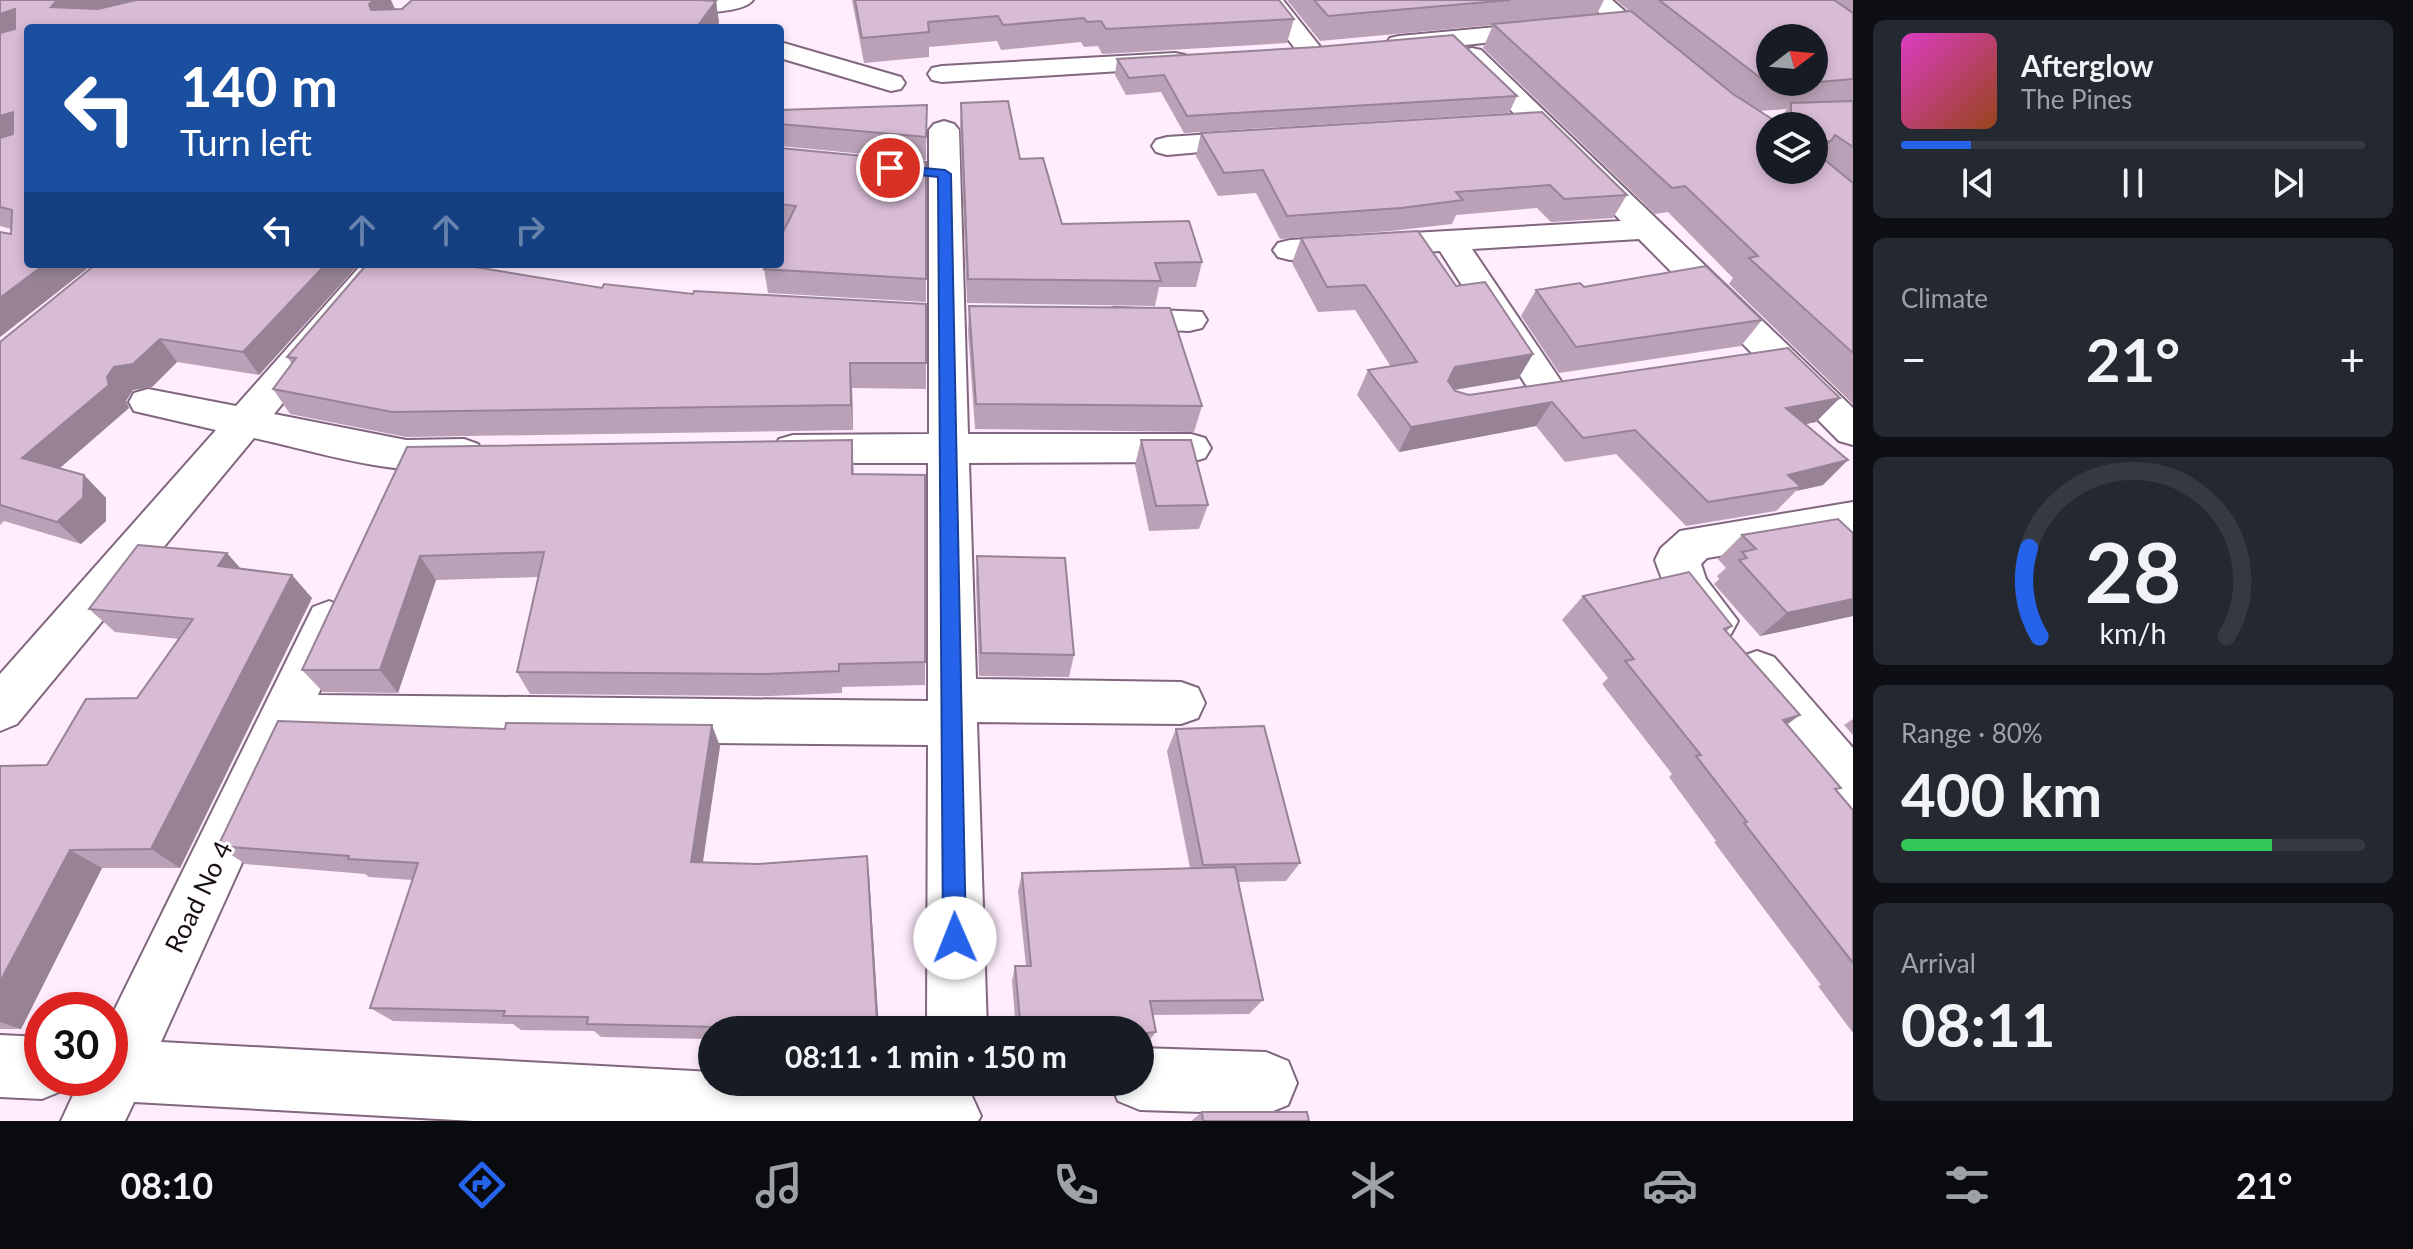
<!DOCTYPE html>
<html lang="en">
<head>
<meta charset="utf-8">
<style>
  body { margin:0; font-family:Lato,sans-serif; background:#242831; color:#f1f3f6; height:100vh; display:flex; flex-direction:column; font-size:30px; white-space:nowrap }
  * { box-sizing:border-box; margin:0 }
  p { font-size:26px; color:#9ea1a6 }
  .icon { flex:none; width:44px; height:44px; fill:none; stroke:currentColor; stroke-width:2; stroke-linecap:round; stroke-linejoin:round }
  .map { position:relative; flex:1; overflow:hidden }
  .panel { display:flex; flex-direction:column; gap:20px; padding:20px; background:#0d0f14; width:560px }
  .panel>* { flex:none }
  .guide { position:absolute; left:24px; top:24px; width:760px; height:244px; border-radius:8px; box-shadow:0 4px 12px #0003; background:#1a4fa0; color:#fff; overflow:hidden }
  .needle { width:52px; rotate:74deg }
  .tools { position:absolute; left:1756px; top:24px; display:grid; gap:16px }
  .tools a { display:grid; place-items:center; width:72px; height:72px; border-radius:50%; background:#171b24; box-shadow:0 4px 12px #0003; font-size:40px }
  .speed { position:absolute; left:24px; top:992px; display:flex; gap:16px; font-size:40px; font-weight:700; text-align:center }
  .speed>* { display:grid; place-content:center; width:104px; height:104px; border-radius:50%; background:#171b24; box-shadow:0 4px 12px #0003; line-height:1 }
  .speed .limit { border:12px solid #d22; background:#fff; color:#111 }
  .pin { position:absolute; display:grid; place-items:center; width:68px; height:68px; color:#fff; margin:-34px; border:4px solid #fff; border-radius:50%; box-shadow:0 2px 8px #0007 }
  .me { position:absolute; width:88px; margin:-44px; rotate:359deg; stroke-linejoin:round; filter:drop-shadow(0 0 6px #0008) }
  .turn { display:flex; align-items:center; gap:28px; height:168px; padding:0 24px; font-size:36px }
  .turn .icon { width:104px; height:104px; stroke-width:2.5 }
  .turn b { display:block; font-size:56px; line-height:68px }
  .lanes { display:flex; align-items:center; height:76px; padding:0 24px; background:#0003; justify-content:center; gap:40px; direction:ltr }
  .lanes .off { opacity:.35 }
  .big { font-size:60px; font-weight:700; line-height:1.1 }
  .panel .card { flex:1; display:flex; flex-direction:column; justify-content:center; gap:12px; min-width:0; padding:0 28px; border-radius:12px; background:#242831 }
  .panel .dial { align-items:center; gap:0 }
  .dial svg { height:208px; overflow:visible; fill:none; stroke:#363941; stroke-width:7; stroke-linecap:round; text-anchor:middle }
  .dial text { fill:#f1f3f6; stroke:none }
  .song { display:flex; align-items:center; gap:24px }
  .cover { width:96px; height:96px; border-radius:12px; background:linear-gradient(135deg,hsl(310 70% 55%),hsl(20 70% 35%)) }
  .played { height:8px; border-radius:4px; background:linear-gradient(90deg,#2563eb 15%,#363941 15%) }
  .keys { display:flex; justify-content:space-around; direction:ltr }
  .heat { display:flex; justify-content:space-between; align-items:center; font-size:44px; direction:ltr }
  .charge { height:12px; border-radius:6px; background:linear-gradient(90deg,#34c759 80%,#363941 0) }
  .trip { position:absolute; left:698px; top:1016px; width:456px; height:80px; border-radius:40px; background:#171b24; box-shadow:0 4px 12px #0003; font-weight:700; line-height:80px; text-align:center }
  .menu { display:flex; height:128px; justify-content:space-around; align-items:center; background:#090b0e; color:#9ea1a6 }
  .menu .icon { width:56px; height:56px }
  .menu .on { color:#2563eb }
  .menu b { font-size:36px; color:#f1f3f6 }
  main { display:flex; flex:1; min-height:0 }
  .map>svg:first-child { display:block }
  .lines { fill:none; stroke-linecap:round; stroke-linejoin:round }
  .street-casing { stroke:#80667e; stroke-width:4 }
  .street { fill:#fff; fill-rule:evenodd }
  .wall { fill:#baa1b7; fill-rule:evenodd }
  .shaded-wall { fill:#978395 }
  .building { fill:#d8bbd5; stroke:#978395; stroke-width:2; fill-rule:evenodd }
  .route { fill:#2563eb; stroke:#184099; stroke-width:2 }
  .labels { text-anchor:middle; stroke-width:6; stroke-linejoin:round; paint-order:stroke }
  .street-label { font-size:26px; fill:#180e17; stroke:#fff }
</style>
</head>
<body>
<main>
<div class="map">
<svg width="1853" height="1121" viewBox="0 0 1853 1121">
  <rect width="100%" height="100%" fill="#ffedfd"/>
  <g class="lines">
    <!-- street casing -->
    <g class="street-casing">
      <g id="street">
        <path d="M544 0H753C737 24 590 9 556 7Z"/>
        <polygon points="1258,0 1283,0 1325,53 1321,59 1303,59"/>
        <polygon points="1585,0 1612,0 1669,50 1665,56 1647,56"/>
        <polygon points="1550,22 1559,25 1563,30 1559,35 1399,52 1390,50 1386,44 1390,38 1399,36"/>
        <polygon points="780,42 901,77 905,83 901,89 891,91 780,58"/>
        <polygon points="1472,48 1481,50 1853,408 1853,445 1839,441 1639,239 1472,249 1567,390 1561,399 1548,403 1535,399 1440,251 1290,260 1278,257 1273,250 1278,243 1290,240 1621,221 1463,62 1459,56 1463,50"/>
        <polygon points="1175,53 1185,55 1188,61 1185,67 942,82 932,80 928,74 932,68 942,66"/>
        <polygon points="944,121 954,124 959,130 968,434 1191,434 1205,438 1211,448 1205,458 1191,462 969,463 976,679 1181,682 1198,688 1205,703 1198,718 1181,724 977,722 987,1030 927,1030 928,745 298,739 161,1042 712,1072 712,1082 949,1084 971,1094 981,1116 978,1121 474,1121 134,1102 125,1121 61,1121 81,1078 110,1078 110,1019 313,607 329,601 345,607 352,620 318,695 928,701 928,463 793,463 779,459 773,449 779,439 793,435 929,434 929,130 934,124"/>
        <polygon points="1258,131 1268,134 1273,140 1268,146 1167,155 1156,152 1152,146 1156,140 1167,137"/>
        <path d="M362 264H397L274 414 406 440 464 439 478 444 484 454 478 464C413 484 320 452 254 438L17 724 0 731V674L216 430 134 411 129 402 134 393 148 389 236 406Z"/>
        <polygon points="1115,308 1202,312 1207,320 1202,328 1189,331 1102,327 1097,319 1102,311"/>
        <path d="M1853 502V534L1707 558 1701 564 1706 579 1738 621 1731 634C1688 649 1667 594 1655 560L1661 548 1680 531Z"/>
        <polygon points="1757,651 1774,657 1853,748 1853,810 1835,803 1740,685 1733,671 1740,657"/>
        <polygon points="0,1035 42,1037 42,1078 69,1078 64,1090 42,1099 0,1097"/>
        <polygon points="1140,1048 1266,1052 1288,1061 1297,1083 1288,1105 1266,1114 1140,1110 1118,1101 1110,1082 1140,1082"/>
      </g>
    </g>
    <!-- street -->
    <use href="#street" class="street"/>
  </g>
  <!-- wall -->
  <g class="wall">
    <polygon points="0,0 394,9 716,1 719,23 28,28 28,264 93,264 0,337 0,232 11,234 11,229 0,226"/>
    <polygon points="852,0 1279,0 1294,19 1287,43 1102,54 1098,46 1084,47 1081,42 1001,50 997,41 929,47 929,57 864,63"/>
    <path d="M1287 0H1604L1597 14 1629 11 1616 0H1853V404L1729 284 1733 278 1668 212 1655 214 1483 48 1493 25 1320 41ZM1787 109 1777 123 1760 111ZM1770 126H1814L1770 170Z"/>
    <polygon points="1117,59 1517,96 1509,113 1184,133 1161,92 1126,95 1115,75"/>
    <polygon points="961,103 1020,159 1062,224 1202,262 1196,287 1159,287 1155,306 967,303 960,126"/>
    <polygon points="927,105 926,160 780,146 780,110"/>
    <polygon points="1201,133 1627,195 1613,218 1551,222 1537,208 1456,215 1452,224 1391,231 1280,239 1256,193 1218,196 1196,156"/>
    <polygon points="780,148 926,162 926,302 768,293 764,269 785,227 780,227"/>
    <polygon points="1301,238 1456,286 1533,354 1518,379 1454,390 1455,391 1469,395 1816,422 1806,424 1823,485 1796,491 1776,511 1686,526 1616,454 1565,462 1536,426 1399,452 1357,395 1368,370 1391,367 1355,310 1318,312 1292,263"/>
    <polygon points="359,264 259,375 177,362 152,387 133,390 126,401 129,408 59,468 84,475 106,498 106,521 81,544 4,521 0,525 0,342"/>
    <polygon points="367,264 468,264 468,266 602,288 693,294 926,304 926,389 852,388 853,430 406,437 290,414 273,389 292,364 287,357"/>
    <polygon points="1584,287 1762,320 1741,346 1559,373 1521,316 1536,290"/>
    <polygon points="969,306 1202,406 1194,432 975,429 968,332"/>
    <polygon points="852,440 854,474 925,475 925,685 842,687 842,693 770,696 530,694 517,672 538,577 436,580 398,693 323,692 302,670 407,447"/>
    <polygon points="1141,440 1208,505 1199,529 1149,531 1135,465"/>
    <polygon points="1742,535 1853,616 1760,636 1714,584 1719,579 1717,576 1726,568 1718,559"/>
    <polygon points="977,556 1074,655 1069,677 979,676 976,580"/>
    <polygon points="240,568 312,598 180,868 102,868 21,1029 0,1029 0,766 47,765 137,698 179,639 115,632 89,609"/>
    <polygon points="1583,596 1732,626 1726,632 1787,725 1836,791 1853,810 1853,1033 1818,986 1821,985 1714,842 1716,841 1669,777 1672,774 1602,684 1608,678 1562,620"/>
    <polygon points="1853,719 1853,735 1844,725"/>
    <polygon points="1176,729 1300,863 1286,881 1238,882 1263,1000 1249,1014 1153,1015 1156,1032 1140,1052 1140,1030 1016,1030 1012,981 1015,966 1026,966 1018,891 1022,873 1190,868 1167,751"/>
    <polygon points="720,746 703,862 869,874 879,1030 712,1030 712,1039 601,1037 594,1031 521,1030 513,1024 393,1021 370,1008 413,880 369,877 365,874 245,864 218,846"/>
    <polygon points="1202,1112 1309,1121 1191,1121"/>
  </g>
  <!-- shaded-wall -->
  <g class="shaded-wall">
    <polygon points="57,0 149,0 71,20 51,7"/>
    <polygon points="374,0 391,0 395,9 378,26 369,4"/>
    <polygon points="716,1 719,23 715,28 696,28"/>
    <polygon points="15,9 28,28 0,40 0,14"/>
    <polygon points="13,112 28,132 0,143 0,116"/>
    <polygon points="1831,141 1814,163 1814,143"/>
    <polygon points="45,264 93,264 0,337 0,298"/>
    <polygon points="326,264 359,264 259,375 243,352"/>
    <polygon points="160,339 177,362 152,387 133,390 126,401 129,408 45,481 22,458 114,367"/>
    <polygon points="1533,354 1518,379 1441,392 1455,367"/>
    <polygon points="850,363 852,388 853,430 851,405"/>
    <polygon points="1840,398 1816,422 1764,432 1786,408"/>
    <polygon points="1552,402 1536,426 1399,452 1411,427"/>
    <polygon points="1848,460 1823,485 1796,491 1801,487 1788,475"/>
    <polygon points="84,475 106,498 106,521 81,544 57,522"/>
    <polygon points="227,553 248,577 218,566"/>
    <polygon points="420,556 436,580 398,693 380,670"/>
    <polygon points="292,575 312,598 180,868 151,849"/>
    <polygon points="1853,599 1853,616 1760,636 1787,613"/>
    <polygon points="1800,715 1770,737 1783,720"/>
    <polygon points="712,725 720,746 700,880 691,862"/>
    <polygon points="70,850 102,868 21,1029 0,1022 0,982"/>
    <polygon points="867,856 869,874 879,1030 877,1022"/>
  </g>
  <!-- building -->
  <g class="building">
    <polygon points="0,0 57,0 51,7 98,9 136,0 374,0 369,4 371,10 402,9 412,0 700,0 716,1 696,28 28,28 28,107 26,107 28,111 28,264 45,264 0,298 0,232 11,234 12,210 0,207 0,138 13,134 13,112 0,116 0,33 15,29 15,9 0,14"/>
    <polygon points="855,0 1279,0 1294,19 1106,29 1101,21 1087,22 1084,18 1003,25 998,16 928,22 929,32 862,38"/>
    <polygon points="1314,0 1510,0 1328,16"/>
    <path d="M1659 0H1834L1853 13V79L1771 86ZM1770 38H1814V82H1770Z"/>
    <polygon points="1631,11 1733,94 1783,126 1770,126 1770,170 1814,170 1814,151 1853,183 1853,353 1749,258 1758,256 1685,186 1672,188 1493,24"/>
    <polygon points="1453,35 1517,96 1187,116 1164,75 1129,78 1117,59 1317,47"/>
    <polygon points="1008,101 1020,159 1043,158 1062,224 1189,221 1202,262 1155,263 1161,281 968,279 961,103"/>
    <polygon points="1853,101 1853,147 1835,135 1831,141 1814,143 1814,126 1791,126 1791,103"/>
    <polygon points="927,105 926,137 780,124 780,110"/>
    <polygon points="1542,112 1627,195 1564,199 1550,185 1456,192 1463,200 1401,208 1287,216 1263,170 1224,173 1201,133"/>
    <polygon points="780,148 926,162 926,279 764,269 767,264 780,264 780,238 796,206 780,204"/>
    <polygon points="1418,231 1456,286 1485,282 1533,354 1455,367 1448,381 1455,391 1469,395 1788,348 1840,398 1786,408 1848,460 1788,475 1801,487 1708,502 1635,430 1583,438 1552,402 1411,427 1368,370 1417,362 1365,285 1327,287 1301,238"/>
    <polygon points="96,264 326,264 243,352 160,339 133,364 114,367 107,377 109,385 22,458 84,475 83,498 57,522 0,505 0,342"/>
    <polygon points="367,264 464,264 463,265 602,288 604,284 693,294 694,291 926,304 926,363 850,363 851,405 392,412 273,389 296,358 287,357"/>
    <polygon points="1706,266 1762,320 1576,347 1536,290 1580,283 1584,287"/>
    <polygon points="969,306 1170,308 1202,406 976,404"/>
    <polygon points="852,440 852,474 925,475 925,662 839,664 839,671 765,674 517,672 544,552 420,556 380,670 302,670 407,447"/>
    <polygon points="1141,440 1191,440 1208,505 1156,506"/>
    <polygon points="1838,519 1853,533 1853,599 1787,613 1739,560 1747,558 1742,552 1756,549 1742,535"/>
    <polygon points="138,545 227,553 218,566 292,575 151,849 70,850 0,982 0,766 47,765 86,699 137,698 193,619 89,609"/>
    <polygon points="977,556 1065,558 1074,655 981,653"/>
    <polygon points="1689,572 1732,626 1724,629 1800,715 1783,720 1841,788 1835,789 1853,810 1853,963 1744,823 1747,822 1696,756 1701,755 1625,661 1634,659 1583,596"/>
    <polygon points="278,721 505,729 506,723 712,725 691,862 757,864 867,856 877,1022 806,1030 769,1030 769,1028 587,1024 588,1017 503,1016 505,1011 370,1008 418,863 348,859 349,856 218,846"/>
    <polygon points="1264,726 1300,863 1203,865 1176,729"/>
    <polygon points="1235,867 1263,1000 1150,1001 1156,1032 1147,1033 1146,1044 1140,1044 1140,1030 1021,1030 1015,966 1031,966 1022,873"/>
    <polygon points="1202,1112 1307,1112 1309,1121 1203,1121"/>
  </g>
  <!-- route -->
  <polygon class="route" points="890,165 945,170 951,174 966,938 963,946 955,950 946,946 943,938 938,177 885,171 883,168"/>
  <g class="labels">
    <!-- street labels -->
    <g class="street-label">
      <text transform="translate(199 897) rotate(-64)" y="9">Road No 4</text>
    </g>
  </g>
</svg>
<div class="tools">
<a><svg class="needle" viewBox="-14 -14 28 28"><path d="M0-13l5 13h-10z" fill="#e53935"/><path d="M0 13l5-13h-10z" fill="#9ea1a6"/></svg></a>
<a><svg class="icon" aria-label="layers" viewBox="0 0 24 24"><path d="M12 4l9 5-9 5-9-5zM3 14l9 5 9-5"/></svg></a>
</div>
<div class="speed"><div class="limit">30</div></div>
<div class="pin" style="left:890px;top:168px;background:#d93025"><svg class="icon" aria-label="arrive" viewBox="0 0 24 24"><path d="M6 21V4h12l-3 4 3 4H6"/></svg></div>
<svg class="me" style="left:955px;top:938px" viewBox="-20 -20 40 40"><circle r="19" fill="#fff"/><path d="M0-13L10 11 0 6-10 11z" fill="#2563eb"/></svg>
<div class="trip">08:11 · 1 min · 150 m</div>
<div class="guide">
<div class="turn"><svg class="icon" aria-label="left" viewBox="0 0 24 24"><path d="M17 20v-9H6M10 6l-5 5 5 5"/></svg><div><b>140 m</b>Turn left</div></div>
<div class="lanes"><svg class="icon" aria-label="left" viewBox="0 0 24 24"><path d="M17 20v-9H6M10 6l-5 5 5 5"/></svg><svg class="icon off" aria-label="ahead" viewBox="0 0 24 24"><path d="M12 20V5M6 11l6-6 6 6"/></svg><svg class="icon off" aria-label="ahead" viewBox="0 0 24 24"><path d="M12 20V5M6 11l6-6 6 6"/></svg><svg class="icon off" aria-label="right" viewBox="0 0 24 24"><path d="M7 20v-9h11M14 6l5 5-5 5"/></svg></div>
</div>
</div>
<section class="panel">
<div class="card">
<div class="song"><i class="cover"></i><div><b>Afterglow</b><p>The Pines</p></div></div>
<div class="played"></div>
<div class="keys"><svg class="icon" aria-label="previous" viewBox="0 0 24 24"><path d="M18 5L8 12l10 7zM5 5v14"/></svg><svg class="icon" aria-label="pause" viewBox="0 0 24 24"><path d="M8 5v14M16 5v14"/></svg><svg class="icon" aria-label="next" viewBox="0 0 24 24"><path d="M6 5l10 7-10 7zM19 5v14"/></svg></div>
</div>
<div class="card"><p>Climate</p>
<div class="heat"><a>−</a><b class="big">21°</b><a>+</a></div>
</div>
<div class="card dial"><svg viewBox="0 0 100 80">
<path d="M14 69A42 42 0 1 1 86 69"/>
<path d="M14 69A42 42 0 0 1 10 35" stroke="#2563eb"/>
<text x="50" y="56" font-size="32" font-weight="700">28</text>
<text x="50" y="72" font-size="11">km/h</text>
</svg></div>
<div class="card"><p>Range · 80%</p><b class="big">400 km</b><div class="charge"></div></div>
<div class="card"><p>Arrival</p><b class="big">08:11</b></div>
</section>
</main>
<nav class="menu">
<b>08:10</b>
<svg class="icon on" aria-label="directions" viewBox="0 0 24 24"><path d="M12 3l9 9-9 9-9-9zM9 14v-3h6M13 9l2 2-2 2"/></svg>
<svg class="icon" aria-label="music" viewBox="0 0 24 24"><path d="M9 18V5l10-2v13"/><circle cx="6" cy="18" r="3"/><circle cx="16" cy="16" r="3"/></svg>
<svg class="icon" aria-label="phone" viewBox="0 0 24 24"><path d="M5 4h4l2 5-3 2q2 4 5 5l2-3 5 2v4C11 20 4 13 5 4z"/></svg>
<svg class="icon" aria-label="climate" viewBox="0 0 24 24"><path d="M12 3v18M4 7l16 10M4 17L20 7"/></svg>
<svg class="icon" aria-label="car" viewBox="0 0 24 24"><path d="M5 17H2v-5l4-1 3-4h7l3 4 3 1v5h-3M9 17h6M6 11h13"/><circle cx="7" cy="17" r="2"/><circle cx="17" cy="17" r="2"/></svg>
<svg class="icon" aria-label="filters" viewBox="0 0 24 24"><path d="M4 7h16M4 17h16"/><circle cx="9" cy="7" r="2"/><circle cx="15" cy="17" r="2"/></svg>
<b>21°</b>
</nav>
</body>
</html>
